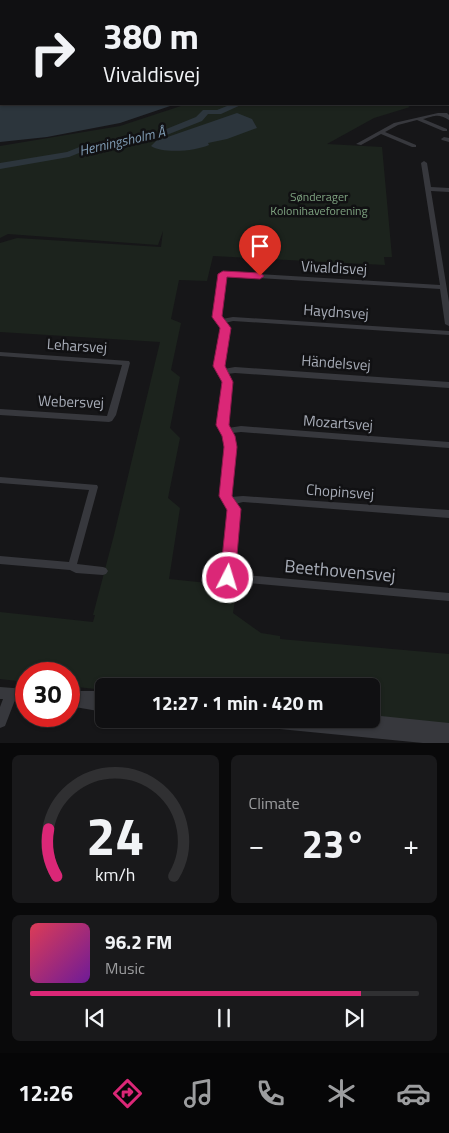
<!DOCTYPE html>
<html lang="en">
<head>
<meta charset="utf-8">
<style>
  body { margin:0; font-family:"Titillium Web",sans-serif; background:#19191b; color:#f1f3f6; height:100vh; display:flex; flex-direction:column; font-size:19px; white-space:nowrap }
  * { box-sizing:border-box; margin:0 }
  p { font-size:16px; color:#9c9d9f }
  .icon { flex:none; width:28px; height:28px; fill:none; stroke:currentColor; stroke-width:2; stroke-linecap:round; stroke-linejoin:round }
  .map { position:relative; height:743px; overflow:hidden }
  .side { display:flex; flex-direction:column; gap:12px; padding:12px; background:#09090a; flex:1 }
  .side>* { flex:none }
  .banner { position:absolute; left:0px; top:0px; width:450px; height:105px; box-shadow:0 1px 4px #0004,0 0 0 1px #303032; background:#101012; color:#f1f3f6; overflow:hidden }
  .speed { position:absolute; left:15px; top:662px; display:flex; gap:10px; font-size:25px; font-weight:700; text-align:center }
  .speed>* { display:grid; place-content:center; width:65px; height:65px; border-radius:50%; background:#101012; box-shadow:0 1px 4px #0004,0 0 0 1px #303032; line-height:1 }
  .speed .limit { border:8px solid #d22; background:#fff; color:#111 }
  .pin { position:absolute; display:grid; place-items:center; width:42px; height:42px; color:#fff; margin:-51px -21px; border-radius:50% 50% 50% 0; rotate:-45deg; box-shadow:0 0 5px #0007 }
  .pin .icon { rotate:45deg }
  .me { position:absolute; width:55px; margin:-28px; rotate:5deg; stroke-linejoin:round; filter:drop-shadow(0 0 4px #0008) }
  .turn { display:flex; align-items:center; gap:18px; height:105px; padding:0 20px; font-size:22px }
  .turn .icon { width:65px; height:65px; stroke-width:2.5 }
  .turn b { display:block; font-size:35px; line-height:42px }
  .big { font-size:38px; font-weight:700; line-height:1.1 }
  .side .widget { flex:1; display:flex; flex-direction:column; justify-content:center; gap:8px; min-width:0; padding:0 18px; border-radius:8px; background:#19191b }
  .side .dial { align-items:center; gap:0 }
  .dial svg { height:130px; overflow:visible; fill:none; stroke:#303032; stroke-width:7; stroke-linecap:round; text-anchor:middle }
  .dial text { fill:#f1f3f6; stroke:none }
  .song { display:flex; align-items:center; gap:15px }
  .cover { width:60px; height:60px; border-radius:8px; background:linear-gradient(135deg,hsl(350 70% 55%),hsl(280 70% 35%)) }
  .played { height:5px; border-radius:2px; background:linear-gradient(90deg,#db2777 85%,#303032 85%) }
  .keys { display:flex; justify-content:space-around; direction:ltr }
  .heat { display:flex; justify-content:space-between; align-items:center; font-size:28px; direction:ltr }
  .side .tiles { flex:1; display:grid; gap:12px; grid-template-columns:1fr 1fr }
  .widget:last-child { grid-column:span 2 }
  .trip { position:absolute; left:95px; top:678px; width:285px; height:50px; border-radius:8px; background:#101012; box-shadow:0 1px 4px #0004,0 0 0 1px #303032; font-weight:700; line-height:50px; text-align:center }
  .tab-bar { display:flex; height:80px; justify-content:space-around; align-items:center; background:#060607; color:#9c9d9f }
  .tab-bar .icon { width:35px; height:35px }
  .tab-bar .selected { color:#db2777 }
  .tab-bar b { font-size:22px; color:#f1f3f6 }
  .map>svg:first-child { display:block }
  .green { fill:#1c231d }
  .water { fill:#2c353c }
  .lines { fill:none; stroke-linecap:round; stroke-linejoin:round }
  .river { fill:#2c353c; fill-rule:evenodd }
  .minor { fill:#37383d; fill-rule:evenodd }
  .tertiary { fill:#37383d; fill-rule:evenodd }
  .route { fill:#db2777; stroke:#8e194d }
  .labels { text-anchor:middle; stroke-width:5; stroke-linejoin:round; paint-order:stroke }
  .far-park-label { font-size:12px; fill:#7fa381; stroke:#111113 }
  .far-water-label { font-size:14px; font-style:italic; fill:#7f9bb3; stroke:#111113 }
  .street-label { font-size:15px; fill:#a8adb8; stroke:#111113 }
  .near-street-label { font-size:18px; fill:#a8adb8; stroke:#111113 }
</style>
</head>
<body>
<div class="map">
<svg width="449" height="743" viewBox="0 0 449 743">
  <rect width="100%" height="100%" fill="#161618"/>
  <!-- green -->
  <g class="green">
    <polygon points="211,0 449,0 449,5 449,1"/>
    <polygon points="187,104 405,104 410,107 374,118 327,144 382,147 392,257 384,257 385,265 213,256 207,281 179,280 171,319 181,323 171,370 180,377 170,428 180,438 168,498 180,508 169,579 237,586 233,613 261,633 280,636 280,639 449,654 449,724 371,717 371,686 104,686 104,690 69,686 69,674 26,674 26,682 0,679 0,612 93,622 95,615 93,615 114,535 160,342 0,332 0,243 17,238 161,247 163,231 158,245 8,234 0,238 0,146 120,126"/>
  </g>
  <!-- water -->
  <g class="water">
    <polygon points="0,0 211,0 212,1 1,1 1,104 176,104 120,123 47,137 0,142"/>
    <path d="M237 113 252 119 257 128 227 139 208 143 209 145C196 151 163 154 151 146L156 141Z"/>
  </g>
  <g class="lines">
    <!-- river -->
    <g class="river">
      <polygon points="327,0 336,0 336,1 328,1"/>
      <polygon points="232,104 243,104 221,114 208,114 202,121 159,138 128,141 114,148 84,151 69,157 0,169 0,163 67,152 82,146 112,143 126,136 154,134 196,117 203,110 217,110"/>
    </g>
    <!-- minor -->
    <g class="minor">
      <path d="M438 113H447L449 115V120C438 113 435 116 423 119L447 129V131H443L417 120 398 125 385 132 416 145V147H412L381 134 361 145 356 144 394 123Z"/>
      <polygon points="444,137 449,138 449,142 442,140 441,139"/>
      <path d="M424 161 427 163 431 187 449 188V192L431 191 449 302V326L445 324 440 289 226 276 221 317 222 319 233 317 449 331V335L233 321 225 323 229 328 223 366 224 369 235 367 449 382V388L235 373 227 374 232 382 227 425 228 428 241 426 449 442V448L241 432 232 433C237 447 231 480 229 495L231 497 243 496 449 510V518L243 502 235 504 238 509 233 574 449 593V601L225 581 223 578 230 510 221 496 226 447 225 436 219 425 224 382 215 366 221 328 214 317 220 274 223 272 440 285 421 163Z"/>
      <polygon points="0,352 129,361 130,363 116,415 112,421 109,422 0,415 0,409 107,416 122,365 0,356"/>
      <polygon points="0,477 97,485 98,487 77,564 103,567 106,568 108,571 106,574 103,575 76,573 70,570 0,564 0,556 69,562 89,490 0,483"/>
    </g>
    <!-- tertiary -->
    <g class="tertiary">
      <polygon points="0,687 26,689 26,701 15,700 5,726 0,728 0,707 3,699 0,699"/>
      <polygon points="79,691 104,691 104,712 69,706 69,694 74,695 75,693"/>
      <polygon points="371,715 449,723 449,743 423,743 238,725 234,723 232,719 302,719 338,722 337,719 371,719"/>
    </g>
  </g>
  <!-- route -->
  <polygon class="route" points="223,271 260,273 264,276 260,279 227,277 222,316 231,328 225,366 233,382 229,425 235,436 237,447 232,496 241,509 235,578 233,582 228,584 223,582 220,578 227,510 219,496 224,447 222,436 216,425 222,382 213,366 220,328 212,317 218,274"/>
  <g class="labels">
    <!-- far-park labels -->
    <g class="far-park-label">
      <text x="319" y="201">Sønderager<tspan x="319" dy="14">Kolonihaveforening</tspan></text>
    </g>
    <!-- far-water labels -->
    <g class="far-water-label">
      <text transform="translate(122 141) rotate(-13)" y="5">Herningsholm Å</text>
    </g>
    <!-- street labels -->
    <g class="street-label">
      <text transform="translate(334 268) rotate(3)" y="5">Vivaldisvej</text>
      <text transform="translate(336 312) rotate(4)" y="5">Haydnsvej</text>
      <text transform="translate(77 346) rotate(4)" y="5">Leharsvej</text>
      <text transform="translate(336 363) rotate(4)" y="5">Händelsvej</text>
      <text transform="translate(71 402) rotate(2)" y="5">Webersvej</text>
      <text transform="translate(338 423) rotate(4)" y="5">Mozartsvej</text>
      <text transform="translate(340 492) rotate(4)" y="5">Chopinsvej</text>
    </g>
    <!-- near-street labels -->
    <g class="near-street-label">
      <text transform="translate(340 571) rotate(5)" y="6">Beethovensvej</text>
    </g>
  </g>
</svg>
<div class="speed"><div class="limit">30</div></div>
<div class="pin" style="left:260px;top:276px;background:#d93025"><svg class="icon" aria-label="arrive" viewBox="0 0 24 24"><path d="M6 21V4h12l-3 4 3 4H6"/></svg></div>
<svg class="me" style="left:228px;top:578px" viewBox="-20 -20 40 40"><circle r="17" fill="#db2777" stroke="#fff" stroke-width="3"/><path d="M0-11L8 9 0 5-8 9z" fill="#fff"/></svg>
<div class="trip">12:27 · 1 min · 420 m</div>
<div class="banner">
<div class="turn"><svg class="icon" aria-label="right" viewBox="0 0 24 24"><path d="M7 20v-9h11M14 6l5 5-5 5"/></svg><div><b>380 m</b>Vivaldisvej</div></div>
</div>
</div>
<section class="side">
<div class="tiles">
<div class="widget dial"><svg viewBox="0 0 100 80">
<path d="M14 69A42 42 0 1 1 86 69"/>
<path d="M14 69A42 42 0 0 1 9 40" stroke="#db2777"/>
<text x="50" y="56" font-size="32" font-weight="700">24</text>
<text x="50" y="72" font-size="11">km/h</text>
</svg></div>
<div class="widget"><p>Climate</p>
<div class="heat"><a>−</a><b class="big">23°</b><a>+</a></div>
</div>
<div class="widget">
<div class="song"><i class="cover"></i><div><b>96.2 FM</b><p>Music</p></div></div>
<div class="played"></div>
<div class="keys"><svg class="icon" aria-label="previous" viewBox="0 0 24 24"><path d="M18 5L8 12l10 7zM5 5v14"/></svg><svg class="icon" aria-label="pause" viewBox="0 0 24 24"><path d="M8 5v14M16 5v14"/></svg><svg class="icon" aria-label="next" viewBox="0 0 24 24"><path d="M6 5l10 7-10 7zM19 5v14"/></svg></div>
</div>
</div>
</section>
<nav class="tab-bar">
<b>12:26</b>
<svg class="icon selected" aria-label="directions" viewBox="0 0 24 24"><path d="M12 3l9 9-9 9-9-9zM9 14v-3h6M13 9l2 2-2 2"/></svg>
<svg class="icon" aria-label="music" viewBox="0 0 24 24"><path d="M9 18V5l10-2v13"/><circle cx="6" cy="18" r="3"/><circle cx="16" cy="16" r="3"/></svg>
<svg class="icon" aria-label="phone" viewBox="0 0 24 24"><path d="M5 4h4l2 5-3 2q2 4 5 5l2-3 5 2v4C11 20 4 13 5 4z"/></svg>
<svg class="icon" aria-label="climate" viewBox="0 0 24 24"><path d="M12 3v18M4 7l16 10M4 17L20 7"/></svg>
<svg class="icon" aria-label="car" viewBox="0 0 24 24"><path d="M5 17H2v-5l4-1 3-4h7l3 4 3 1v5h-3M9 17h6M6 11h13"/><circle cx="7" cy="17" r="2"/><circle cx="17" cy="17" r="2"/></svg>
</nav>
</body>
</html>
